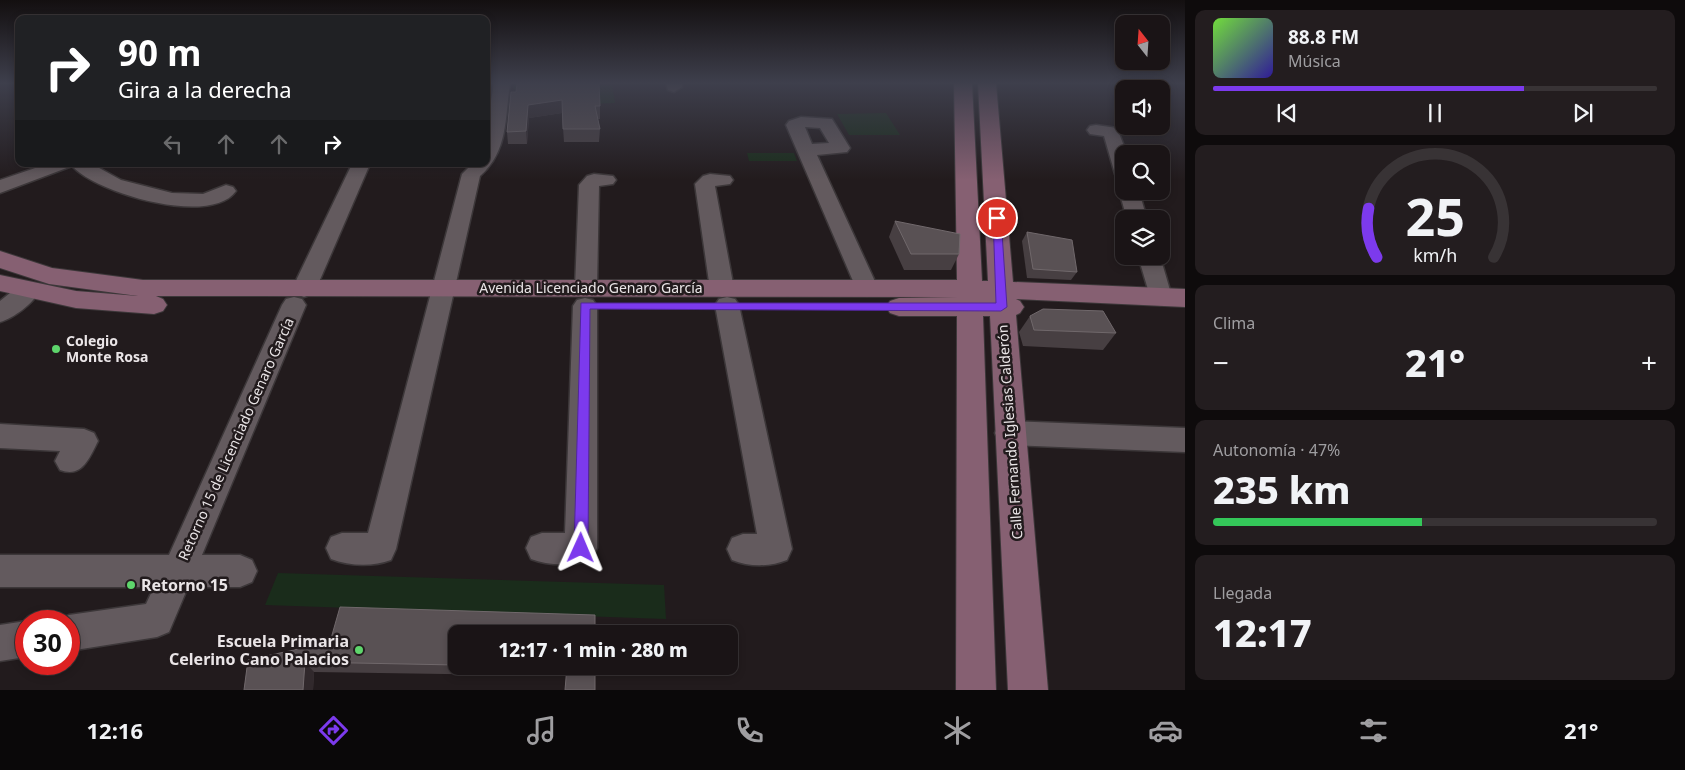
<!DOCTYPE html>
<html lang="es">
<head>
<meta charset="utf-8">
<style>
  body { margin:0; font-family:"Noto Sans",sans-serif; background:#231d1f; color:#f1f3f6; height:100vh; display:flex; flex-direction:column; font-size:19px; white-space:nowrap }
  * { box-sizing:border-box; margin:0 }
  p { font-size:16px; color:#9f9ea1 }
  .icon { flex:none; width:28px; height:28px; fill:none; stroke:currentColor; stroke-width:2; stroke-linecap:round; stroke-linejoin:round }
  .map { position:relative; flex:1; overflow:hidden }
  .panel { display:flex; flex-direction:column; gap:10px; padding:10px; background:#0e0b0c; width:500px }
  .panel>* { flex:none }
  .banner { position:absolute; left:15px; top:15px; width:475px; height:152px; border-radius:10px; box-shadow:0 2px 8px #0003,0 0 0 1px #383335; background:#202124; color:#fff; overflow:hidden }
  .needle { width:32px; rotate:343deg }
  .controls { position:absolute; left:1115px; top:15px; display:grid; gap:10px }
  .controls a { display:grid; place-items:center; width:55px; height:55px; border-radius:10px; background:#1a1416; box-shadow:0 2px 8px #0003,0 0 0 1px #383335; font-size:25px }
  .speed { position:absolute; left:15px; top:610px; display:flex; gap:10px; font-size:25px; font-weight:700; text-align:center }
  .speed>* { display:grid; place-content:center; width:65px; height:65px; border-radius:50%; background:#1a1416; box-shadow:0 2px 8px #0003,0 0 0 1px #383335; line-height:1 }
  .speed .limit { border:8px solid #d22; background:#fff; color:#111 }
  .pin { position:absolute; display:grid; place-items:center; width:42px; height:42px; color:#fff; margin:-21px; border:2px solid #fff; border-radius:50%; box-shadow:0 1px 5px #0007 }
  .me { position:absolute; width:55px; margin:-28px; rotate:1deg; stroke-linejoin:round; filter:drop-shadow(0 0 4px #0008) }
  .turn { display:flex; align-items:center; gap:18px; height:105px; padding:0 20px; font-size:22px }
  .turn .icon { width:65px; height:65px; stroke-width:2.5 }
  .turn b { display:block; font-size:35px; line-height:42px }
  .lanes { display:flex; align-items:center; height:48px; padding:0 20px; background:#0003; justify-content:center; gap:25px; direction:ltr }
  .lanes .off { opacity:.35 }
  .big { font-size:38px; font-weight:800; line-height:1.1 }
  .panel .tile { flex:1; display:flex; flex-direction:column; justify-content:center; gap:8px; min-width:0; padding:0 18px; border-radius:10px; background:#231d1f }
  .panel .dial { align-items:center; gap:0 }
  .dial svg { height:130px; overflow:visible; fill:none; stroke:#383335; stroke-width:7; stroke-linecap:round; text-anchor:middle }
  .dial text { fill:#f1f3f6; stroke:none }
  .song { display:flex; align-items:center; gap:15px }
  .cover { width:60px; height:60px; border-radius:8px; background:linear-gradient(135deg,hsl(100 70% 55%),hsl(250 70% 35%)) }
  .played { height:5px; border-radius:2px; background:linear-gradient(90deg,#7c3aed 70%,#383335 70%) }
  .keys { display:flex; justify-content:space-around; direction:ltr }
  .heat { display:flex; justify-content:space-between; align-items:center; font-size:28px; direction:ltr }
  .charge { height:8px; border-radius:4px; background:linear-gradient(90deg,#34c759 47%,#383335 0) }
  .trip { position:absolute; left:448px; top:625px; width:290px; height:50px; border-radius:10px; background:#1a1416; box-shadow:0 2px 8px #0003,0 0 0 1px #383335; font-weight:800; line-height:50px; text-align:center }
  .menu { display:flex; height:80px; justify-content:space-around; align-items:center; background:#0a0809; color:#9f9ea1 }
  .menu .icon { width:35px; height:35px }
  .menu .active { color:#7c3aed }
  .menu b { font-size:22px; color:#f1f3f6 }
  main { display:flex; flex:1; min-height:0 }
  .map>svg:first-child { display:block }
  .green { fill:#1a2c1b }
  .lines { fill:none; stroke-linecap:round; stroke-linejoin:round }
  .street-casing { stroke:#3c3739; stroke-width:3 }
  .secondary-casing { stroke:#3c3739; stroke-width:2 }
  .street { fill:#635a5e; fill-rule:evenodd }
  .secondary { fill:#866072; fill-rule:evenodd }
  .wall { fill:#473f42 }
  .shaded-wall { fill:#31292c }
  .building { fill:#595154; stroke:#70686b }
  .route { fill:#7c3aed; stroke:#51269a }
  .poi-dot { fill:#5ed56c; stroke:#221b1d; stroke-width:2 }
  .labels { text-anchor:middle; stroke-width:5; stroke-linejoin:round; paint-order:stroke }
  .street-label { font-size:14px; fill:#eae5e7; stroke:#221b1d }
  .poi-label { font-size:14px; font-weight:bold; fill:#eae5e7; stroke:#221b1d; text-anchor:start }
  .near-poi-label { font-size:16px; font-weight:bold; fill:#eae5e7; stroke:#221b1d; text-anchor:start }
</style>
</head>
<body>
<main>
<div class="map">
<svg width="1185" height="690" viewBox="0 0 1185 690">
  <rect width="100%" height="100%" fill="#221b1d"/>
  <!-- green -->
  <g class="green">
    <polygon points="514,83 612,83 615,103 583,104 582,88 513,89"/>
    <polygon points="886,113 900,135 849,135 837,114"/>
    <polygon points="747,153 794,153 797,161 749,161"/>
    <polygon points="278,573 664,585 666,619 265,605"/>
  </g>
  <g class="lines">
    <!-- street casing -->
    <g class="street-casing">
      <g id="street">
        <path d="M494 83H510C505 118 508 152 480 176L396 549 391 560C373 567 349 566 331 559L326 548 331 537 342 533H368L462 174 472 164H486V130Z"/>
        <polygon points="666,83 682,83 682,87 674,92 668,90"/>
        <path d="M801 117 832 119 850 148 847 152 817 155 878 288 875 293 867 296 859 293 856 288 786 125 789 121ZM805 127 820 128 829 143 812 144Z"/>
        <polygon points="1096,125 1117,128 1127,154 1124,154 1124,180 1117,178 1115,174 1104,136 1090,134 1087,130 1090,126"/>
        <path d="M47 164H92L121 180 172 193 203 194 226 185 233 187 236 191C211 227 96 193 72 166L0 193V180Z"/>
        <polygon points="352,164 370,164 316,289 312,294 304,297 296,294 292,289"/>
        <polygon points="594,174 613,176 616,180 613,184 599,186 597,288 594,293 586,296 578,293 575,288 579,185 587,176"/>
        <polygon points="710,174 730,176 733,180 730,184 715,186 734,289 730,294 722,297 714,294 710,289 695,184 703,176"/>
        <polygon points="1124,186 1124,191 1139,191 1147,219 1127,219 1119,191"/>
        <polygon points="1138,256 1160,256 1172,297 1168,303 1160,305 1152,303"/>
        <path d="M28 283 36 285 40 291C32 304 14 318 0 322V301L20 285Z"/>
        <polygon points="294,297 302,299 306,305 202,555 240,555 252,560 257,571 252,582 240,587 188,587 169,632 157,637 69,651 69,621 57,621 69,615 146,604 154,587 0,587 0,555 169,555 282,305 286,299"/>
        <path d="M727 297 735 299 739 305 792 549 787 560C770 567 749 567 732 560L727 549 732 538 743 534H757L715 305 719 299Z"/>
        <path d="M585 298 593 300 597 306V548L592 559C574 566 549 566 531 559L526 548 531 537 542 533H565L573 306 577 300Z"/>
        <polygon points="1009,421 1185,428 1185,452 1009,445 999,441 995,433 999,425"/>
        <path d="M0 424 84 429 94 433 98 441C89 459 82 478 60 470L55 461 60 451 0 448Z"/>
        <polygon points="26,621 26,657 0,661 0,625"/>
      </g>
    </g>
    <!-- secondary casing -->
    <g class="secondary-casing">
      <polygon id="secondary" points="954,83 972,83 982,281 988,281 978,83 996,83 1013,282 1185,289 1185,307 1016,299 1020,301 1024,307 1020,313 1016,315 1048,690 1008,690 990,316 983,316 996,690 956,690 957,316 899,316 890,313 886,307 890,301 899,298 957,297 156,296 163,299 167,305 163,311 154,314 76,308 0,291 0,275 76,291 138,296 49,284 0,268 0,251 52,268 143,280 957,280"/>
    </g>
    <!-- street -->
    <use href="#street" class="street"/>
    <!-- secondary -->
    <use href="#secondary" class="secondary"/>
  </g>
  <!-- wall -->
  <g class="wall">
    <polygon points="511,92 600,106 600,119 597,119 600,129 599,142 564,142 562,113 529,118 527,144 508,144 507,132"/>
    <polygon points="895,221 959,254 951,270 904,270 889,237"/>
    <polygon points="1027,232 1077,272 1071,280 1027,278 1022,241"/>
    <polygon points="1030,316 1116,333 1103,350 1023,346 1019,332"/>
    <polygon points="456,634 456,666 595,666 566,676 314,672 313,690 244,690 248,660"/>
  </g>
  <!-- shaded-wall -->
  <g class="shaded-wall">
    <polygon points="562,100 562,113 529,118 527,144 526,131 528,105"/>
    <polygon points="305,662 314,672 313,690 303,690"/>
  </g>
  <!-- building -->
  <g class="building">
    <polygon points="517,83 599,83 600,106 595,106 600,129 563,129 562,100 528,105 526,131 507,132 511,92 516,92"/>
    <polygon points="895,221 960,234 959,254 911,254"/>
    <polygon points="1027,232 1072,240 1077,272 1033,269"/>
    <polygon points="1043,309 1103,311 1116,333 1034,330 1030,316"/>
    <polygon points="340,607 595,615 595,634 456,634 456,665 305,662 303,690 244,690 248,660 330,642"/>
    <polygon points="567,666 595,666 595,690 565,690"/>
  </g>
  <!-- sky -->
  <linearGradient id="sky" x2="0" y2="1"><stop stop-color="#130f10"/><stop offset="0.46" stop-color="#3e3f4c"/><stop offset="1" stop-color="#3e3f4c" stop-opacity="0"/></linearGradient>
  <rect width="1185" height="180" fill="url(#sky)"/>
  <!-- route -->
  <polygon class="route" points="993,216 1001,218 1007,307 1001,311 590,309 588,548 586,553 581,555 576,553 574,548 581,303 996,303"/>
  <!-- markers -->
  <g class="poi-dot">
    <circle cx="56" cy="349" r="5"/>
    <circle cx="131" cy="585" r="5"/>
    <circle cx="359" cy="650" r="5"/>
  </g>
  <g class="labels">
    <!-- street labels -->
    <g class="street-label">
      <text x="591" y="293">Avenida Licenciado Genaro García</text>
      <text transform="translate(1010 432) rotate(-94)" y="5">Calle Fernando Iglesias Calderón</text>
      <text transform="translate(236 439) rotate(-66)" y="5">Retorno 15 de Licenciado Genaro García</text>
    </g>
    <!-- poi labels -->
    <g class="poi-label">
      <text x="66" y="346">Colegio<tspan x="66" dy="16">Monte Rosa</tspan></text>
    </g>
    <!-- near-poi labels -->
    <g class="near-poi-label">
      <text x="141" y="591">Retorno 15</text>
      <text x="349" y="647" text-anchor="end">Escuela Primaria<tspan x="349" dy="18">Celerino Cano Palacios</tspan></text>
    </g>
  </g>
</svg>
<div class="controls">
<a><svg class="needle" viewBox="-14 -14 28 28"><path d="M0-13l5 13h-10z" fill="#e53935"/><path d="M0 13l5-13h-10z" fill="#9f9ea1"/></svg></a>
<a><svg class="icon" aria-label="sound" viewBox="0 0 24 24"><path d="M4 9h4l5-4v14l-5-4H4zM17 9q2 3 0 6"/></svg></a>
<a><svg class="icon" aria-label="search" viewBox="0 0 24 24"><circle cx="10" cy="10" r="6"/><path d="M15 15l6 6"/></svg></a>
<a><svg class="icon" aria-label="layers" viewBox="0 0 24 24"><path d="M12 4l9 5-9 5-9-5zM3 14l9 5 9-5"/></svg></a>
</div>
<div class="speed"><div class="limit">30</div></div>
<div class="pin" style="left:997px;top:218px;background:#d93025"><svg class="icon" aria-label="arrive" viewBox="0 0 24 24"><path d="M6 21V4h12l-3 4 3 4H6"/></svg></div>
<svg class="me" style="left:581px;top:548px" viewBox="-20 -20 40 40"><path d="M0-17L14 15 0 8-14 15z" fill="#7c3aed" stroke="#fff" stroke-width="4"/></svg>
<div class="trip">12:17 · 1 min · 280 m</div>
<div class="banner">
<div class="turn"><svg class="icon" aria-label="right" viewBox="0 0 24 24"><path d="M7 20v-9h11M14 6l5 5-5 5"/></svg><div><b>90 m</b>Gira a la derecha</div></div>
<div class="lanes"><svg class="icon off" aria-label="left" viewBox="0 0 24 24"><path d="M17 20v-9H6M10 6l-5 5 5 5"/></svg><svg class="icon off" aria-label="ahead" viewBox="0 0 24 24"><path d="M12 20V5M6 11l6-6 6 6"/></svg><svg class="icon off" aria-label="ahead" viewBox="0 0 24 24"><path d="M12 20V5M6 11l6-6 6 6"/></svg><svg class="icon" aria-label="right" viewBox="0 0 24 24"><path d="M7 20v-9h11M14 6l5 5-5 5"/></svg></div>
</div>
</div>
<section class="panel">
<div class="tile">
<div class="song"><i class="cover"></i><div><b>88.8 FM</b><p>Música</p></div></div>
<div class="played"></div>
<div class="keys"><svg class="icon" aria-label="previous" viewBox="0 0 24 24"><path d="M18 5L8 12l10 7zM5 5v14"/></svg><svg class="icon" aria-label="pause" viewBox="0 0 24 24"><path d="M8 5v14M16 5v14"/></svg><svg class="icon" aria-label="next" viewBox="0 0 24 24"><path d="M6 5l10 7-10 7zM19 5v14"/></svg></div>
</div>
<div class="tile dial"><svg viewBox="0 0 100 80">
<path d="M14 69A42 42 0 1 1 86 69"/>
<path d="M14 69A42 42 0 0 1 9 39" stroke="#7c3aed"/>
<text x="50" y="56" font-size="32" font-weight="700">25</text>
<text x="50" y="72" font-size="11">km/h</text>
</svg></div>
<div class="tile"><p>Clima</p>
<div class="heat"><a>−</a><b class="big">21°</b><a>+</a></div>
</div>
<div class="tile"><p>Autonomía · 47%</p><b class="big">235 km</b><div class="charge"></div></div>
<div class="tile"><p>Llegada</p><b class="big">12:17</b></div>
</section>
</main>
<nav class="menu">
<b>12:16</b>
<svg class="icon active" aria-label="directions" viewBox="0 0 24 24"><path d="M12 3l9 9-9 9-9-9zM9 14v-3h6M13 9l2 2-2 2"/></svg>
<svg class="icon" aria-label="music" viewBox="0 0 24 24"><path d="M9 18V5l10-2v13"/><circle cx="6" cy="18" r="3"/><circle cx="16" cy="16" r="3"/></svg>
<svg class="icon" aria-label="phone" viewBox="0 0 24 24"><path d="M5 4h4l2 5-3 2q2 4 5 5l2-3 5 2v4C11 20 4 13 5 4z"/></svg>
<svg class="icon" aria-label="climate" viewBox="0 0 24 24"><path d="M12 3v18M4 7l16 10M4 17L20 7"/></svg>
<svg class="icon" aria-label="car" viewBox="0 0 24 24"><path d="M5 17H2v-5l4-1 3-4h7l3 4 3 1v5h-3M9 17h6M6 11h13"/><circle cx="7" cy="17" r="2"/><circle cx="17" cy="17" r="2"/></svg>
<svg class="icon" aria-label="filters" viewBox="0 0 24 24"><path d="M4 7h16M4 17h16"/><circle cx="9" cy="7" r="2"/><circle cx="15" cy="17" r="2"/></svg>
<b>21°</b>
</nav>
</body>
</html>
